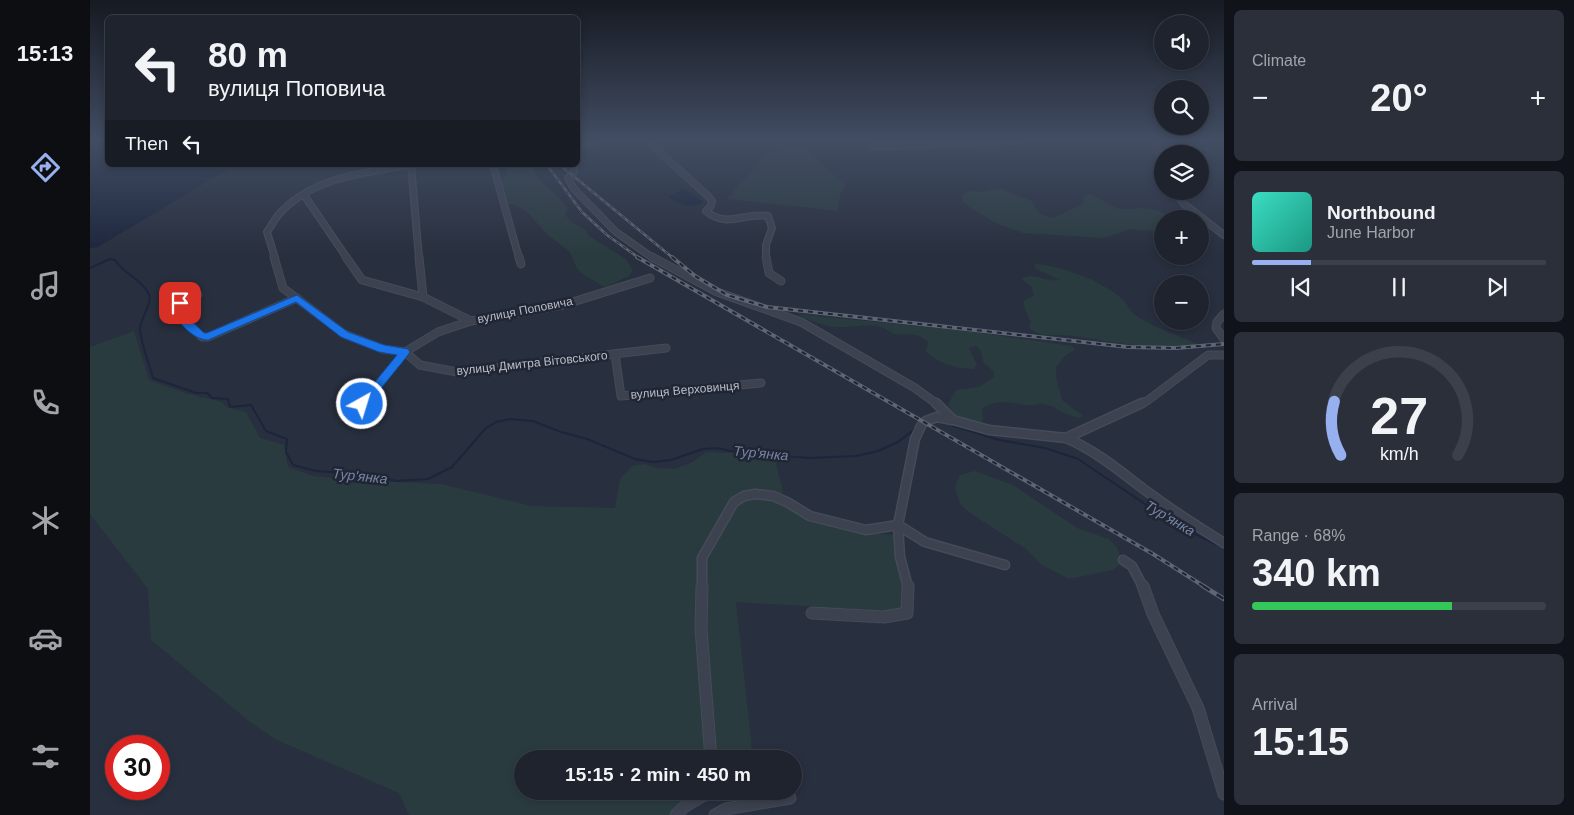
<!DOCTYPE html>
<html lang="en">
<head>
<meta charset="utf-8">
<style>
  body { margin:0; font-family:Arial,sans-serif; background:#2b2f3a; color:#f1f3f6; height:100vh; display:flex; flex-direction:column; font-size:19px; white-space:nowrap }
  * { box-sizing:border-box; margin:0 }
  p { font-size:16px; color:#a1a4aa }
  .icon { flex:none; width:28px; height:28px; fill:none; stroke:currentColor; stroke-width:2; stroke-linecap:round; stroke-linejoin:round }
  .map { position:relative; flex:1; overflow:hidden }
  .panel { display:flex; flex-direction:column; gap:10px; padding:10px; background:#101319; width:350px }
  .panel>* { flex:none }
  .banner { position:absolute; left:15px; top:15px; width:475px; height:152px; border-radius:8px; box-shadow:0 2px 8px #0003,0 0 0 1px #3c404a; background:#1e232e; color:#f1f3f6; overflow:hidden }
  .fabs { position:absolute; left:1064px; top:15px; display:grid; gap:10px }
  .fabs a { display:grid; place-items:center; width:55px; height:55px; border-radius:50%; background:#1e232e; box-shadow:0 2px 8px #0003,0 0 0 1px #3c404a; font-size:25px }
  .speed { position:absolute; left:15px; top:735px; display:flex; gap:10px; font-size:25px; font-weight:700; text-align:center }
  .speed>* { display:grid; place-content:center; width:65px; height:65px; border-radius:50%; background:#1e232e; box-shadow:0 2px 8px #0003,0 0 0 1px #3c404a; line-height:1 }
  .speed .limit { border:8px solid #d22; background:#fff; color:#111 }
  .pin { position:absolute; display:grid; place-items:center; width:42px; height:42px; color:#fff; margin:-21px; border-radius:10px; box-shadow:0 2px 8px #0006 }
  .me { position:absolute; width:55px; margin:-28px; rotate:39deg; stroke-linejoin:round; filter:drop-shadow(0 0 4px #0008) }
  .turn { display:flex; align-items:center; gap:18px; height:105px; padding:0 20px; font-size:22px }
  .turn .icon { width:65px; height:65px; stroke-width:2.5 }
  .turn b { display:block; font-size:35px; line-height:42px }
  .then { display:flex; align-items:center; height:48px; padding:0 20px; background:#0003; gap:10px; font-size:19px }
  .big { font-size:38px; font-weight:700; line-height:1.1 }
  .panel .card { flex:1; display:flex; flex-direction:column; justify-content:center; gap:8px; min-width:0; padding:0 18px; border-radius:8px; background:#2b2f3a }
  .panel .dial { align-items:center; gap:0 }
  .dial svg { height:130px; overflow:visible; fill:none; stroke:#3c404a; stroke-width:7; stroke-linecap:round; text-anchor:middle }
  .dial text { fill:#f1f3f6; stroke:none }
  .song { display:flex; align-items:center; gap:15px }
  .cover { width:60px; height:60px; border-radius:8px; background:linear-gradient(135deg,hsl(170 70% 55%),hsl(170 70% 35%)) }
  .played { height:5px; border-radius:2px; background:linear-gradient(90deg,#97b0ef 20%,#3c404a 20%) }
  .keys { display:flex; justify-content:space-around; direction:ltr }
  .heat { display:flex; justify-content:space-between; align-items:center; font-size:28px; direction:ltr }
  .charge { height:8px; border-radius:4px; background:linear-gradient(90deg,#34c759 68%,#3c404a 0) }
  .trip { position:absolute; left:424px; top:750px; width:288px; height:50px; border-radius:25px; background:#1e232e; box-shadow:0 2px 8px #0003,0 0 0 1px #3c404a; font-weight:700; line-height:50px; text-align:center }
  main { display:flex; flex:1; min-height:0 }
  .tab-bar { display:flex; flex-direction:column; width:90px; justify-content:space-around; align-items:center; background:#0c0e12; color:#a1a4aa }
  .tab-bar .icon { width:35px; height:35px }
  .tab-bar .on { color:#97b0ef }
  .tab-bar b { font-size:22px; color:#f1f3f6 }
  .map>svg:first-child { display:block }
  .green { fill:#2a3b3f }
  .water { fill:#1c253c }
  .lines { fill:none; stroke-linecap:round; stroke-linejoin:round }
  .stream { stroke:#1c253c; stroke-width:2 }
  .minor-far3-casing { stroke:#454b58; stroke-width:8 }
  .minor-far2-casing { stroke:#454b58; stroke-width:9 }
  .minor-far1-casing { stroke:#454b58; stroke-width:11 }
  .minor-casing { stroke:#454b58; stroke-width:13 }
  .minor-far3 { stroke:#3c424f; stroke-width:5.5 }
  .minor-far2 { stroke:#3c424f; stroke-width:7 }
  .minor-far1 { stroke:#3c424f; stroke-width:8 }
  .minor { stroke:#3c424f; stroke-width:11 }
  .rail-far2-casing { stroke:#5e6575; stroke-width:2.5 }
  .rail-far1-casing { stroke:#5e6575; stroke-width:4 }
  .rail-casing { stroke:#5e6575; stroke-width:4.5 }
  .rail-far2 { stroke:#212634; stroke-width:1; stroke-dasharray:4; stroke-linecap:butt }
  .rail-far1 { stroke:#212634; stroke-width:2; stroke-dasharray:5; stroke-linecap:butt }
  .rail { stroke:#212634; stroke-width:2.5; stroke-dasharray:8; stroke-linecap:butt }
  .route { fill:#1a73e8; stroke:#114b97 }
  .labels { text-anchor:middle; stroke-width:5; stroke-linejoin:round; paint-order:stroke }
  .street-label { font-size:12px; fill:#b8bdc9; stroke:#212634 }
  .water-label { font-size:14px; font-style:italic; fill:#7584a5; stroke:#212634 }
</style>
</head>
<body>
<main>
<nav class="tab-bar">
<b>15:13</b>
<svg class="icon on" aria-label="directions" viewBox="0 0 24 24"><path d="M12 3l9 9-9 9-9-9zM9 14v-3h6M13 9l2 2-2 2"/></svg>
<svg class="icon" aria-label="music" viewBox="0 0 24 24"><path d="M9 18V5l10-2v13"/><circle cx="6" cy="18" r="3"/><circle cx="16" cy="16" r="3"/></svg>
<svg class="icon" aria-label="phone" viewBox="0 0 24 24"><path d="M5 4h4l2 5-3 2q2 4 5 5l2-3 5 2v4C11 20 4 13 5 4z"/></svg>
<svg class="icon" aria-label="climate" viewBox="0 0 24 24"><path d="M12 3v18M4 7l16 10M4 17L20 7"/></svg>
<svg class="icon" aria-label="car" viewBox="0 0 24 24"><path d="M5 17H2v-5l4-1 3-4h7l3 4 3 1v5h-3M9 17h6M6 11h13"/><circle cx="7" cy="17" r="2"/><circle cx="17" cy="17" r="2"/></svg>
<svg class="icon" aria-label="filters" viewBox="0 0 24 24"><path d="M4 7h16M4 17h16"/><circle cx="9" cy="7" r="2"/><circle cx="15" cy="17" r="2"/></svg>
</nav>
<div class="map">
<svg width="1134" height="815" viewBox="0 0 1134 815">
  <rect width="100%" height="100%" fill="#282f3e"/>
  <!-- green -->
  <g class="green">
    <polygon points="692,146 714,148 756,185 750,193 748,211 636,199 681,150 688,151"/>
    <path d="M417 165H442C449 186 470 193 478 210L475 214C479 221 489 227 496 230L499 236 536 259 543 271 539 276 515 287 491 273 486 267 480 252 458 235 437 212 425 205 414 203 408 181 414 179 418 168Z"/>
    <path d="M909 188 941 201 950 214 963 218 993 204V198L1000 194C1011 198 1020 208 1032 209 1039 210 1046 208 1052 208 1065 208 1074 213 1086 219H1072V232L1040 229 1014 238 933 233 908 224 881 208 873 202V195L879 191 890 192Z"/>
    <path d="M945 264C972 266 1013 281 1033 300 1038 304 1039 311 1045 315 1063 327 1087 335 1107 344 1071 353 1020 341 983 336 968 333 950 340 939 327L941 323 933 304 935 300 944 295 941 286 932 279C944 271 957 283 969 280L945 268Z"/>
    <path d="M706 314 876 331 982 346 985 350 976 355 966 367V377L972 400 994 417C979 420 968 406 953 404 948 403 943 406 938 405 921 403 909 398 892 408L893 420 888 424 864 416 858 404 866 390 889 387 904 377V372L893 362 891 351 886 346 879 348 887 365 884 369C869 369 845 363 836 351L838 342C826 331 818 336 805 334 800 333 796 328 791 327 776 323 762 328 747 327 733 326 719 320 706 314Z"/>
    <polygon points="44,331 59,380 95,393 132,402 136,407 156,412 170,438 194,445 198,467 223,476 263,480 351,484 441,506 525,508 530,479 542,466 554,464 566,468 584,469 603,462 616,452 684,455 693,492 690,495 707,511 775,533 807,535 814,612 646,602 663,759 432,759 432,791 667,792 608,803 594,815 319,815 309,793 187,740 160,722 61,640 58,589 0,514 0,347"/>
    <polygon points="885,471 923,485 987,528 1019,539 1028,549 1030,557 1029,566 1022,570 979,579 952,565 936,549 880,513 870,504 865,487 870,475"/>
  </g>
  <!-- water -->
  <g class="water">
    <polygon points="0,141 17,141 18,165 145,165 8,247 0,248"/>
    <path d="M593 189 613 201V202C599 210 591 204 578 197Z"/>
  </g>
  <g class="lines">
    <!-- stream -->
    <g class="stream">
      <path d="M0 268 20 259 25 260C32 272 49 278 58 292 64 303 50 318 50 329 51 345 59 363 63 378L106 393H117L122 398 138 399 140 407 161 405 176 431 197 439 196 452 203 465 226 471 282 475 306 481 338 479 362 467 395 429 406 422 420 419 443 421 471 432 497 439 545 459 563 462 581 460 613 449 626 448 652 453 720 458 766 456 788 451 808 442 826 428"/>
      <polyline points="851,422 909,440 955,448 988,459 1086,525 1132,547"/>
    </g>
    <!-- minor-far3 casing -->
    <g class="minor-far3-casing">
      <g id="minor-far3">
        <path d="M557 141 618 196 622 201 621 206 616 211C637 229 654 212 678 216L682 228 676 245V258"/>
        <polyline points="1065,141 1072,161"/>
        <polyline points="488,146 510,141"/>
        <polyline points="782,147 929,141"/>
        <polyline points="321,165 329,258"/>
        <polyline points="403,165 429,258"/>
        <polyline points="484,165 484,172 478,178 484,189 526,232 563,258"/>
        <polyline points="1085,191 1094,204 1134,235"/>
        <polyline points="214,195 257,258"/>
        <path d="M185 258 177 232C182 225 186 216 193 210 226 177 277 172 321 165"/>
      </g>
    </g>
    <!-- minor-far2 casing -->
    <g class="minor-far2-casing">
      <g id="minor-far2">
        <polyline points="184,257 193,288 254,334 293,349 315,352"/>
        <polyline points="256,257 272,280 333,297"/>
        <polyline points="329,257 333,297 381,321"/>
        <polyline points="429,257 431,264"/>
        <polyline points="562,257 627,292 711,322 825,388 847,404"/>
        <polyline points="676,257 679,273 691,281"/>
        <polyline points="108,295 93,300 87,308 88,314 112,337 118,337 207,298"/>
        <polyline points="1134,314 1127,322 1126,328 1134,339"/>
        <polyline points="315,352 330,365 367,372 576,348"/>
        <polyline points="525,354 531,396 671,383"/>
        <polyline points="272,404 315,352 348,332 381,321 473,305 560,278"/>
        <polyline points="1050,404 1057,401 1118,355 1134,355"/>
      </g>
    </g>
    <!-- minor-far1 casing -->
    <g class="minor-far1-casing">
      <g id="minor-far1">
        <path d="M846 403 863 420 899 430 976 438C1009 452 1034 475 1063 496 1086 513 1110 528 1134 543"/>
        <polyline points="262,417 273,403"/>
        <polyline points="836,421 847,417 862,420"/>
        <polyline points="976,438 1052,403"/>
        <polyline points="1033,560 1042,566 1053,587"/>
        <polyline points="612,587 612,558 644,502 654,496 665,494 683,496 697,502 720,516 776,530 808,525 825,439 831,426"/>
        <polyline points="818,587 810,557 808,525 835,542 915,565"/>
      </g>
    </g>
    <!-- minor casing -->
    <g class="minor-casing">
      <g id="minor">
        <polyline points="612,586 611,629 621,759"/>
        <polyline points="1053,586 1063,614 1108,708 1134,794"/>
        <polyline points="722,613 794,617 817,613 818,586"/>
        <polyline points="586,815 594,807 621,791"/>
        <polyline points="625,815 636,809 700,798"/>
      </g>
    </g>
    <!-- minor-far3 -->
    <use href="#minor-far3" class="minor-far3"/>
    <!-- minor-far2 -->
    <use href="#minor-far2" class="minor-far2"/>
    <!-- minor-far1 -->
    <use href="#minor-far1" class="minor-far1"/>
    <!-- minor -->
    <use href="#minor" class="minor"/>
    <!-- rail-far2 casing -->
    <g class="rail-far2-casing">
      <g id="rail-far2">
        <polyline points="457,165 492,212 517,235 549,258"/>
        <polyline points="470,165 583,258"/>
      </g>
    </g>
    <!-- rail-far1 casing -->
    <g class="rail-far1-casing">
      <g id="rail-far1">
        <polyline points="547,257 1063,554 1115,587"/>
        <polyline points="582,257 605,276 637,295 677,307 1038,347 1086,348 1134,344"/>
      </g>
    </g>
    <!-- rail casing -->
    <g class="rail-casing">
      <polyline id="rail" points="1113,586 1134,599"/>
    </g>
    <!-- rail-far2 -->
    <use href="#rail-far2" class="rail-far2"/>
    <!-- rail-far1 -->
    <use href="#rail-far1" class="rail-far1"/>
    <!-- rail -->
    <use href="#rail" class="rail"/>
  </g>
  <!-- sky -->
  <linearGradient id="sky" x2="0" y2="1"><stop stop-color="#161a22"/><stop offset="0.55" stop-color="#424d63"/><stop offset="1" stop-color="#424d63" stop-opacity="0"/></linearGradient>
  <rect width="1134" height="255" fill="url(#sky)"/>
  <!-- route -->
  <path class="route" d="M207 295 258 332 294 345 318 349 320 352 318 355 276 407 272 408 267 404 307 355 289 352 251 337 206 302 118 340C104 340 86 322 82 308L87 300H93L95 303 92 308 93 313 114 333H117Z"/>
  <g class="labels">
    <!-- street labels -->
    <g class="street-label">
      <text transform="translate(435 310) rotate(-11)" y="4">вулиця Поповича</text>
      <text transform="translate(442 363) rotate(-6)" y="4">вулиця Дмитра Вітовського</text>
      <text transform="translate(595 390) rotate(-5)" y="4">вулиця Верховинця</text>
    </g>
    <!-- water labels -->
    <g class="water-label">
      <text transform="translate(671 453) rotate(5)" y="5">Тур'янка</text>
      <text transform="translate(270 476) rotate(6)" y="5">Тур'янка</text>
      <text transform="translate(1080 518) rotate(31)" y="5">Тур'янка</text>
    </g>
  </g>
</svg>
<div class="fabs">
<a><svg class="icon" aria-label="sound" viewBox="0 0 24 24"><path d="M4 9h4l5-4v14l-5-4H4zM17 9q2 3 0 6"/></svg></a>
<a><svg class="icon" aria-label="search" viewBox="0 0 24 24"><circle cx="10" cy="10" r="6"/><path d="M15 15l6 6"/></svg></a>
<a><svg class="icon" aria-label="layers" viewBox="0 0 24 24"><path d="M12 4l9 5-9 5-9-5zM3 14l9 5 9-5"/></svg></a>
<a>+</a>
<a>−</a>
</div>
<div class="speed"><div class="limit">30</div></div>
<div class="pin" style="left:90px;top:303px;background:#d93025"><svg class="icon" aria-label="arrive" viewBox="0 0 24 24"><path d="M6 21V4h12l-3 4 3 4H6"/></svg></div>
<svg class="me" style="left:272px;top:404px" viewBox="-20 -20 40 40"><circle r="17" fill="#1a73e8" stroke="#fff" stroke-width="3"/><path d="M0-11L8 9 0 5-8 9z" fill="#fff"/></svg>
<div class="trip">15:15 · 2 min · 450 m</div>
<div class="banner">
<div class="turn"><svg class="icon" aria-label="left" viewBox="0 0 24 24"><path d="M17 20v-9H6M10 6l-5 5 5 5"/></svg><div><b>80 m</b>вулиця Поповича</div></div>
<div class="then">Then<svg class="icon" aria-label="left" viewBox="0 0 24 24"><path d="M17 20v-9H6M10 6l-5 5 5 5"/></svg></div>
</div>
</div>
<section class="panel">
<div class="card"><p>Climate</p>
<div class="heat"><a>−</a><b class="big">20°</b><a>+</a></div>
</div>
<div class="card">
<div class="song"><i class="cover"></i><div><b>Northbound</b><p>June Harbor</p></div></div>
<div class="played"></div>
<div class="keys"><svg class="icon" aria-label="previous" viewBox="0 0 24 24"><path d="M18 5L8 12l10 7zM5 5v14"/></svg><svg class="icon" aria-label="pause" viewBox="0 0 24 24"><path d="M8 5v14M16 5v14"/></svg><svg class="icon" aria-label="next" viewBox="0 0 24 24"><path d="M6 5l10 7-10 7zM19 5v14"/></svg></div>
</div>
<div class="card dial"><svg viewBox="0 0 100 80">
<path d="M14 69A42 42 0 1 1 86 69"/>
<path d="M14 69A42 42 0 0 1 10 36" stroke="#97b0ef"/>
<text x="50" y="56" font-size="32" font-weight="700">27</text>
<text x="50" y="72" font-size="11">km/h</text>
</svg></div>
<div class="card"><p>Range · 68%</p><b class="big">340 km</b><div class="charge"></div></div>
<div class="card"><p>Arrival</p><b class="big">15:15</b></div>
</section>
</main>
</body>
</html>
